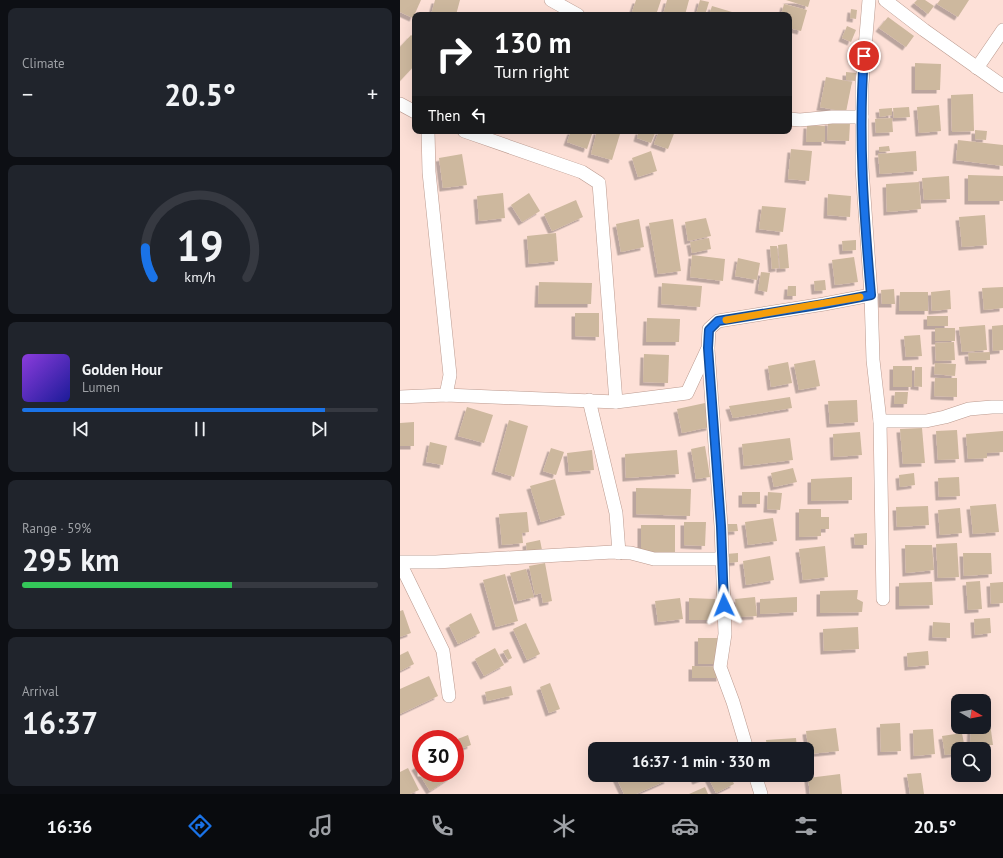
<!DOCTYPE html>
<html lang="en">
<head>
<meta charset="utf-8">
<style>
  body { margin:0; font-family:"PT Sans",sans-serif; background:#20242c; color:#f1f3f6; height:100vh; display:flex; flex-direction:column; font-size:15px; white-space:nowrap }
  * { box-sizing:border-box; margin:0 }
  p { font-size:13px; color:#9ea1a6 }
  .icon { flex:none; width:22px; height:22px; fill:none; stroke:currentColor; stroke-width:2; stroke-linecap:round; stroke-linejoin:round }
  .map { position:relative; flex:1; overflow:hidden }
  .details { display:flex; flex-direction:column; gap:8px; padding:8px; background:#0d0f14; width:400px }
  .details>* { flex:none }
  .hud { position:absolute; left:12px; top:12px; width:380px; height:122px; border-radius:8px; box-shadow:0 4px 16px #0002; background:#202124; color:#fff; overflow:hidden }
  .needle { width:26px; rotate:99deg }
  .controls { position:absolute; left:551px; top:694px; display:grid; gap:8px }
  .controls a { display:grid; place-items:center; width:40px; height:40px; border-radius:8px; background:#171b24; box-shadow:0 4px 16px #0002; font-size:20px }
  .speed { position:absolute; left:12px; top:730px; display:flex; gap:8px; font-size:20px; font-weight:700; text-align:center }
  .speed>* { display:grid; place-content:center; width:52px; height:52px; border-radius:50%; background:#171b24; box-shadow:0 4px 16px #0002; line-height:1 }
  .speed .limit { border:6px solid #d22; background:#fff; color:#111 }
  .pin { position:absolute; display:grid; place-items:center; width:34px; height:34px; color:#fff; margin:-17px; border:2px solid #fff; border-radius:50%; box-shadow:0 1px 4px #0007 }
  .me { position:absolute; width:44px; margin:-22px; rotate:358deg; stroke-linejoin:round; filter:drop-shadow(0 0 3px #0008) }
  .turn { display:flex; align-items:center; gap:14px; height:84px; padding:0 16px; font-size:18px }
  .turn .icon { width:52px; height:52px; stroke-width:2.5 }
  .turn b { display:block; font-size:28px; line-height:34px }
  .then { display:flex; align-items:center; height:38px; padding:0 16px; background:#0003; gap:8px; font-size:15px }
  .big { font-size:30px; font-weight:700; line-height:1.1 }
  .details .tile { flex:1; display:flex; flex-direction:column; justify-content:center; gap:6px; min-width:0; padding:0 14px; border-radius:8px; background:#20242c }
  .details .dial { align-items:center; gap:0 }
  .dial svg { height:104px; overflow:visible; fill:none; stroke:#363941; stroke-width:7; stroke-linecap:round; text-anchor:middle }
  .dial text { fill:#f1f3f6; stroke:none }
  .song { display:flex; align-items:center; gap:12px }
  .cover { width:48px; height:48px; border-radius:6px; background:linear-gradient(135deg,hsl(270 70% 55%),hsl(240 70% 35%)) }
  .played { height:4px; border-radius:2px; background:linear-gradient(90deg,#1a73e8 85%,#363941 85%) }
  .keys { display:flex; justify-content:space-around; direction:ltr }
  .heat { display:flex; justify-content:space-between; align-items:center; font-size:22px; direction:ltr }
  .charge { height:6px; border-radius:3px; background:linear-gradient(90deg,#34c759 59%,#363941 0) }
  .trip { position:absolute; left:188px; top:742px; width:226px; height:40px; border-radius:8px; background:#171b24; box-shadow:0 4px 16px #0002; font-weight:700; line-height:40px; text-align:center }
  .menu { display:flex; height:64px; justify-content:space-around; align-items:center; background:#090b0e; color:#9ea1a6 }
  .menu .icon { width:28px; height:28px }
  .menu .current { color:#1a73e8 }
  .menu b { font-size:18px; color:#f1f3f6 }
  main { display:flex; flex:1; min-height:0 }
  .map>svg:first-child { display:block }
  .building { fill:#cdb89e; filter:url(#shadow) }
  .lines { fill:none; stroke-linecap:round; stroke-linejoin:round }
  .minor-casing { stroke:#bb9a8f; stroke-width:14 }
  .minor { stroke:#fff; stroke-width:13 }
  .route-casing { stroke:#114b97; stroke-width:10 }
  .route { stroke:#1a73e8; stroke-width:7 }
  .slow { stroke:#f59e0b; stroke-width:7 }
</style>
</head>
<body>
<main>
<section class="details">
<div class="tile"><p>Climate</p>
<div class="heat"><a>−</a><b class="big">20.5°</b><a>+</a></div>
</div>
<div class="tile dial"><svg viewBox="0 0 100 80">
<path d="M14 69A42 42 0 1 1 86 69"/>
<path d="M14 69A42 42 0 0 1 8 46" stroke="#1a73e8"/>
<text x="50" y="56" font-size="32" font-weight="700">19</text>
<text x="50" y="72" font-size="11">km/h</text>
</svg></div>
<div class="tile">
<div class="song"><i class="cover"></i><div><b>Golden Hour</b><p>Lumen</p></div></div>
<div class="played"></div>
<div class="keys"><svg class="icon" aria-label="previous" viewBox="0 0 24 24"><path d="M18 5L8 12l10 7zM5 5v14"/></svg><svg class="icon" aria-label="pause" viewBox="0 0 24 24"><path d="M8 5v14M16 5v14"/></svg><svg class="icon" aria-label="next" viewBox="0 0 24 24"><path d="M6 5l10 7-10 7zM19 5v14"/></svg></div>
</div>
<div class="tile"><p>Range · 59%</p><b class="big">295 km</b><div class="charge"></div></div>
<div class="tile"><p>Arrival</p><b class="big">16:37</b></div>
</section>
<div class="map">
<svg width="603" height="794" viewBox="0 0 603 794">
  <defs>
    <filter id="shadow"><feDropShadow dx="-3.5" dy="3.5" stdDeviation="0" flood-color="#0004"/></filter>
  </defs>
  <rect width="100%" height="100%" fill="#fde0d7"/>
  <!-- building -->
  <g class="building">
    <polygon points="0,0 21,0 13,18 0,12"/>
    <polygon points="35,0 60,0 56,15 31,15"/>
    <polygon points="236,0 261,0 256,15 231,15"/>
    <polygon points="267,0 289,0 285,15 263,15"/>
    <polygon points="300,0 309,2 305,15 296,15"/>
    <polygon points="386,0 410,0 408,7"/>
    <polygon points="517,0 525,0 534,6 528,14 514,3"/>
    <polygon points="540,0 569,0 558,17 537,4"/>
    <polygon points="384,4 407,10 401,31 389,28 389,15 381,15"/>
    <polygon points="312,6 332,12 331,15 309,15"/>
    <polygon points="451,9 457,10 456,19 450,18"/>
    <polygon points="488,17 514,36 506,47 479,28"/>
    <polygon points="447,26 456,30 451,42 442,38"/>
    <polygon points="11,35 15,38 15,65 0,81 0,47"/>
    <polygon points="515,63 541,64 540,90 515,90"/>
    <polygon points="446,72 456,73 455,81 446,80"/>
    <polygon points="426,77 452,82 446,112 420,107"/>
    <polygon points="573,94 574,131 552,132 551,95"/>
    <polygon points="539,105 541,131 519,133 517,107"/>
    <polygon points="509,107 510,117 494,118 493,108"/>
    <polygon points="492,108 492,115 480,117 479,109"/>
    <polygon points="492,118 493,132 476,133 475,119"/>
    <polygon points="428,122 450,123 449,141 427,140"/>
    <polygon points="407,125 425,126 425,142 406,142"/>
    <polygon points="575,130 587,131 586,140 575,139"/>
    <polygon points="171,131 193,131 187,149 167,142"/>
    <polygon points="197,131 211,131 220,134 212,160 191,154"/>
    <polygon points="239,131 256,131 251,143 237,138"/>
    <polygon points="259,131 275,131 268,149 254,144"/>
    <polygon points="558,140 603,145 603,166 556,160"/>
    <polygon points="489,146 490,151 479,152 479,147"/>
    <polygon points="391,149 412,151 409,181 388,179"/>
    <polygon points="251,151 257,171 238,177 232,158"/>
    <polygon points="516,151 517,171 480,174 478,154"/>
    <polygon points="62,154 67,185 43,188 39,158"/>
    <polygon points="568,175 603,176 603,201 568,201"/>
    <polygon points="549,176 550,199 524,200 522,178"/>
    <polygon points="519,182 521,209 487,212 486,184"/>
    <polygon points="103,193 105,218 79,221 77,196"/>
    <polygon points="129,193 140,211 122,222 111,205"/>
    <polygon points="428,194 451,196 450,217 427,215"/>
    <polygon points="176,200 183,217 152,231 144,214"/>
    <polygon points="362,206 386,208 383,232 359,229"/>
    <polygon points="585,215 587,245 562,247 559,217"/>
    <polygon points="306,218 311,236 288,241 285,222"/>
    <polygon points="239,219 244,247 221,252 216,224"/>
    <polygon points="273,219 281,271 258,274 249,223"/>
    <polygon points="156,233 158,261 129,264 127,236"/>
    <polygon points="309,238 311,249 292,253 290,242"/>
    <polygon points="456,240 456,250 443,251 442,241"/>
    <polygon points="387,244 389,268 380,269 378,245"/>
    <polygon points="370,246 377,246 379,268 372,269"/>
    <polygon points="292,255 325,259 323,281 290,277"/>
    <polygon points="454,257 458,282 435,285 432,260"/>
    <polygon points="338,258 360,263 357,280 335,276"/>
    <polygon points="361,272 370,273 367,292 358,290"/>
    <polygon points="425,280 426,290 415,291 414,281"/>
    <polygon points="139,282 192,283 191,304 138,304"/>
    <polygon points="262,283 302,286 300,307 261,304"/>
    <polygon points="388,286 396,286 396,296 387,296"/>
    <polygon points="603,287 603,308 584,310 582,288"/>
    <polygon points="494,289 495,304 482,304 481,290"/>
    <polygon points="550,290 551,309 532,311 531,292"/>
    <polygon points="500,292 528,292 528,311 499,311"/>
    <polygon points="175,313 199,313 199,337 175,336"/>
    <rect x="527" y="316" width="21" height="10"/>
    <polygon points="247,318 280,319 279,342 246,342"/>
    <polygon points="585,325 587,350 562,352 559,327"/>
    <polygon points="603,325 603,350 593,351 592,326"/>
    <rect x="535" y="328" width="20" height="13"/>
    <polygon points="520,335 522,356 506,357 504,336"/>
    <polygon points="554,342 555,360 536,361 535,343"/>
    <polygon points="590,352 590,360 569,361 568,353"/>
    <polygon points="244,354 269,355 268,383 243,382"/>
    <polygon points="415,360 420,386 399,390 394,364"/>
    <polygon points="388,362 392,383 371,387 368,366"/>
    <polygon points="535,363 556,364 555,376 534,374"/>
    <rect x="493" y="366" width="19" height="21"/>
    <polygon points="515,367 522,367 522,387 514,386"/>
    <polygon points="535,378 557,378 557,397 534,396"/>
    <polygon points="495,392 508,392 507,404 494,404"/>
    <polygon points="390,397 392,408 333,418 329,406"/>
    <polygon points="457,400 458,422 430,424 428,401"/>
    <polygon points="305,403 310,427 282,433 277,409"/>
    <polygon points="67,407 93,415 84,443 58,436"/>
    <polygon points="109,420 128,426 114,477 95,471"/>
    <polygon points="14,422 14,446 0,446 0,423"/>
    <polygon points="522,428 525,463 503,464 500,429"/>
    <polygon points="557,430 559,459 538,460 536,431"/>
    <polygon points="603,431 603,452 587,453 587,458 568,459 566,434"/>
    <polygon points="460,432 462,455 434,457 433,434"/>
    <polygon points="390,438 393,460 344,466 342,444"/>
    <polygon points="30,442 47,446 43,465 26,462"/>
    <polygon points="305,446 310,477 296,479 291,449"/>
    <polygon points="151,448 164,452 156,475 143,471"/>
    <polygon points="192,450 194,470 169,472 167,453"/>
    <polygon points="277,450 279,474 226,478 225,454"/>
    <polygon points="393,468 397,482 374,487 371,473"/>
    <polygon points="514,473 515,485 500,487 499,475"/>
    <polygon points="452,477 452,500 411,501 411,479"/>
    <polygon points="559,477 560,496 539,497 538,478"/>
    <polygon points="155,479 165,515 141,522 130,486"/>
    <polygon points="236,488 291,489 290,516 236,514"/>
    <rect x="342" y="492" width="18" height="12"/>
    <polygon points="368,492 382,493 380,510 367,509"/>
    <polygon points="596,504 599,532 573,534 570,506"/>
    <polygon points="528,506 529,525 497,527 496,507"/>
    <polygon points="560,508 562,533 540,535 538,510"/>
    <polygon points="399,509 421,509 421,517 429,517 429,529 421,529 421,536 399,537"/>
    <polygon points="127,512 129,532 122,533 123,543 102,545 99,514"/>
    <polygon points="373,518 377,541 348,545 345,522"/>
    <polygon points="284,522 306,522 305,546 284,545"/>
    <polygon points="326,524 337,524 338,531 326,532"/>
    <rect x="241" y="525" width="34" height="27"/>
    <polygon points="467,533 467,545 455,545 454,534"/>
    <polygon points="140,540 142,550 127,553 126,543"/>
    <polygon points="557,543 559,577 538,578 536,544"/>
    <polygon points="505,545 532,545 534,570 506,573"/>
    <polygon points="425,546 428,577 403,580 399,549"/>
    <polygon points="338,553 338,562 327,563 326,554"/>
    <polygon points="563,553 591,553 592,574 564,576"/>
    <polygon points="370,556 374,580 346,585 343,561"/>
    <polygon points="145,563 152,601 143,603 141,593 135,595 129,566"/>
    <polygon points="126,569 134,597 118,601 110,573"/>
    <polygon points="105,574 118,621 96,627 83,580"/>
    <polygon points="580,581 582,609 568,610 566,582"/>
    <polygon points="532,582 533,605 499,606 499,583"/>
    <polygon points="603,582 603,603 591,604 590,583"/>
    <polygon points="458,590 457,599 463,602 462,612 420,613 420,591"/>
    <polygon points="355,597 357,616 338,617 335,599"/>
    <polygon points="397,597 397,612 360,614 360,599"/>
    <polygon points="280,598 283,619 258,622 255,601"/>
    <polygon points="289,598 315,599 315,620 289,620"/>
    <polygon points="3,610 11,633 0,637 0,611"/>
    <polygon points="71,613 80,633 58,644 49,625"/>
    <polygon points="590,618 591,633 575,635 574,619"/>
    <polygon points="533,622 550,623 550,638 532,637"/>
    <polygon points="126,623 140,654 127,660 113,629"/>
    <polygon points="458,627 459,649 424,651 423,629"/>
    <polygon points="298,638 321,638 320,664 298,664"/>
    <polygon points="95,648 104,665 84,676 75,659"/>
    <polygon points="108,649 112,658 108,660 103,651"/>
    <polygon points="8,651 14,664 0,671 0,655"/>
    <polygon points="528,651 529,665 508,667 507,653"/>
    <polygon points="292,666 320,667 320,678 292,678"/>
    <polygon points="29,676 38,696 0,714 0,689"/>
    <polygon points="150,683 160,709 149,713 140,687"/>
    <polygon points="111,686 113,695 87,701 85,692"/>
    <polygon points="588,709 593,745 570,746 571,727 584,727 584,710"/>
    <polygon points="500,723 501,751 481,752 480,724"/>
    <polygon points="436,728 439,751 409,754 406,731"/>
    <polygon points="533,729 535,754 514,756 513,730"/>
    <polygon points="562,733 565,749 558,749 558,753 545,755 542,736"/>
    <polygon points="68,735 71,745 55,751 55,740"/>
    <polygon points="396,738 397,749 367,749 366,740"/>
    <polygon points="21,763 21,773 48,773 51,777 30,791 15,767"/>
    <polygon points="8,768 19,790 10,794 0,794 0,772"/>
    <polygon points="521,773 524,794 510,794 507,774"/>
    <polygon points="440,774 442,794 410,794 408,778"/>
    <polygon points="220,775 265,775 268,780 236,794 224,794 216,777"/>
    <polygon points="293,775 305,775 306,777 296,781"/>
    <polygon points="307,775 330,775 334,784 316,793"/>
    <polygon points="305,787 308,794 289,794"/>
  </g>
  <g class="lines">
    <!-- minor casing -->
    <g class="minor-casing">
      <g id="minor">
        <polyline points="151,0 178,15"/>
        <polyline points="469,0 462,84 462,168 471,295 473,360 480,421 483,599"/>
        <polyline points="485,0 524,30 603,86"/>
        <polyline points="577,68 603,30"/>
        <polyline points="0,104 15,112"/>
        <polyline points="389,119 400,120 432,117 462,117"/>
        <polyline points="28,131 29,172 50,375 46,395"/>
        <polyline points="64,131 182,172 199,183 216,402"/>
        <polyline points="308,350 321,526 325,634 320,667 333,702 347,749"/>
        <polyline points="0,397 46,395 216,402 287,393 308,348 309,329 318,321 424,304 471,295"/>
        <polyline points="189,400 216,513 219,553"/>
        <polyline points="480,421 526,421 545,417 569,409 592,407 603,407"/>
        <polyline points="0,562 36,562 213,552 231,553 254,559 322,559"/>
        <polyline points="0,563 43,651 49,696"/>
        <polyline points="355,775 361,794"/>
      </g>
    </g>
    <!-- minor -->
    <use href="#minor" class="minor"/>
  </g>
  <g class="lines">
    <!-- route casing -->
    <g class="route-casing">
      <path id="route" d="M324 605 321 526 308 348 309 330 318 321 424 304 471 295C464 215 458 136 464 56"/>
    </g>
    <!-- route -->
    <use href="#route" class="route"/>
    <!-- slow -->
    <polyline class="slow" points="326,320 460,297"/>
  </g>
</svg>
<div class="controls">
<a><svg class="needle" viewBox="-14 -14 28 28"><path d="M0-13l5 13h-10z" fill="#e53935"/><path d="M0 13l5-13h-10z" fill="#9ea1a6"/></svg></a>
<a><svg class="icon" aria-label="search" viewBox="0 0 24 24"><circle cx="10" cy="10" r="6"/><path d="M15 15l6 6"/></svg></a>
</div>
<div class="speed"><div class="limit">30</div></div>
<div class="pin" style="left:464px;top:56px;background:#d93025"><svg class="icon" aria-label="arrive" viewBox="0 0 24 24"><path d="M6 21V4h12l-3 4 3 4H6"/></svg></div>
<svg class="me" style="left:324px;top:605px" viewBox="-20 -20 40 40"><path d="M0-17L14 15 0 8-14 15z" fill="#1a73e8" stroke="#fff" stroke-width="4"/></svg>
<div class="trip">16:37 · 1 min · 330 m</div>
<div class="hud">
<div class="turn"><svg class="icon" aria-label="right" viewBox="0 0 24 24"><path d="M7 20v-9h11M14 6l5 5-5 5"/></svg><div><b>130 m</b>Turn right</div></div>
<div class="then">Then<svg class="icon" aria-label="left" viewBox="0 0 24 24"><path d="M17 20v-9H6M10 6l-5 5 5 5"/></svg></div>
</div>
</div>
</main>
<nav class="menu">
<b>16:36</b>
<svg class="icon current" aria-label="directions" viewBox="0 0 24 24"><path d="M12 3l9 9-9 9-9-9zM9 14v-3h6M13 9l2 2-2 2"/></svg>
<svg class="icon" aria-label="music" viewBox="0 0 24 24"><path d="M9 18V5l10-2v13"/><circle cx="6" cy="18" r="3"/><circle cx="16" cy="16" r="3"/></svg>
<svg class="icon" aria-label="phone" viewBox="0 0 24 24"><path d="M5 4h4l2 5-3 2q2 4 5 5l2-3 5 2v4C11 20 4 13 5 4z"/></svg>
<svg class="icon" aria-label="climate" viewBox="0 0 24 24"><path d="M12 3v18M4 7l16 10M4 17L20 7"/></svg>
<svg class="icon" aria-label="car" viewBox="0 0 24 24"><path d="M5 17H2v-5l4-1 3-4h7l3 4 3 1v5h-3M9 17h6M6 11h13"/><circle cx="7" cy="17" r="2"/><circle cx="17" cy="17" r="2"/></svg>
<svg class="icon" aria-label="filters" viewBox="0 0 24 24"><path d="M4 7h16M4 17h16"/><circle cx="9" cy="7" r="2"/><circle cx="15" cy="17" r="2"/></svg>
<b>20.5°</b>
</nav>
</body>
</html>
